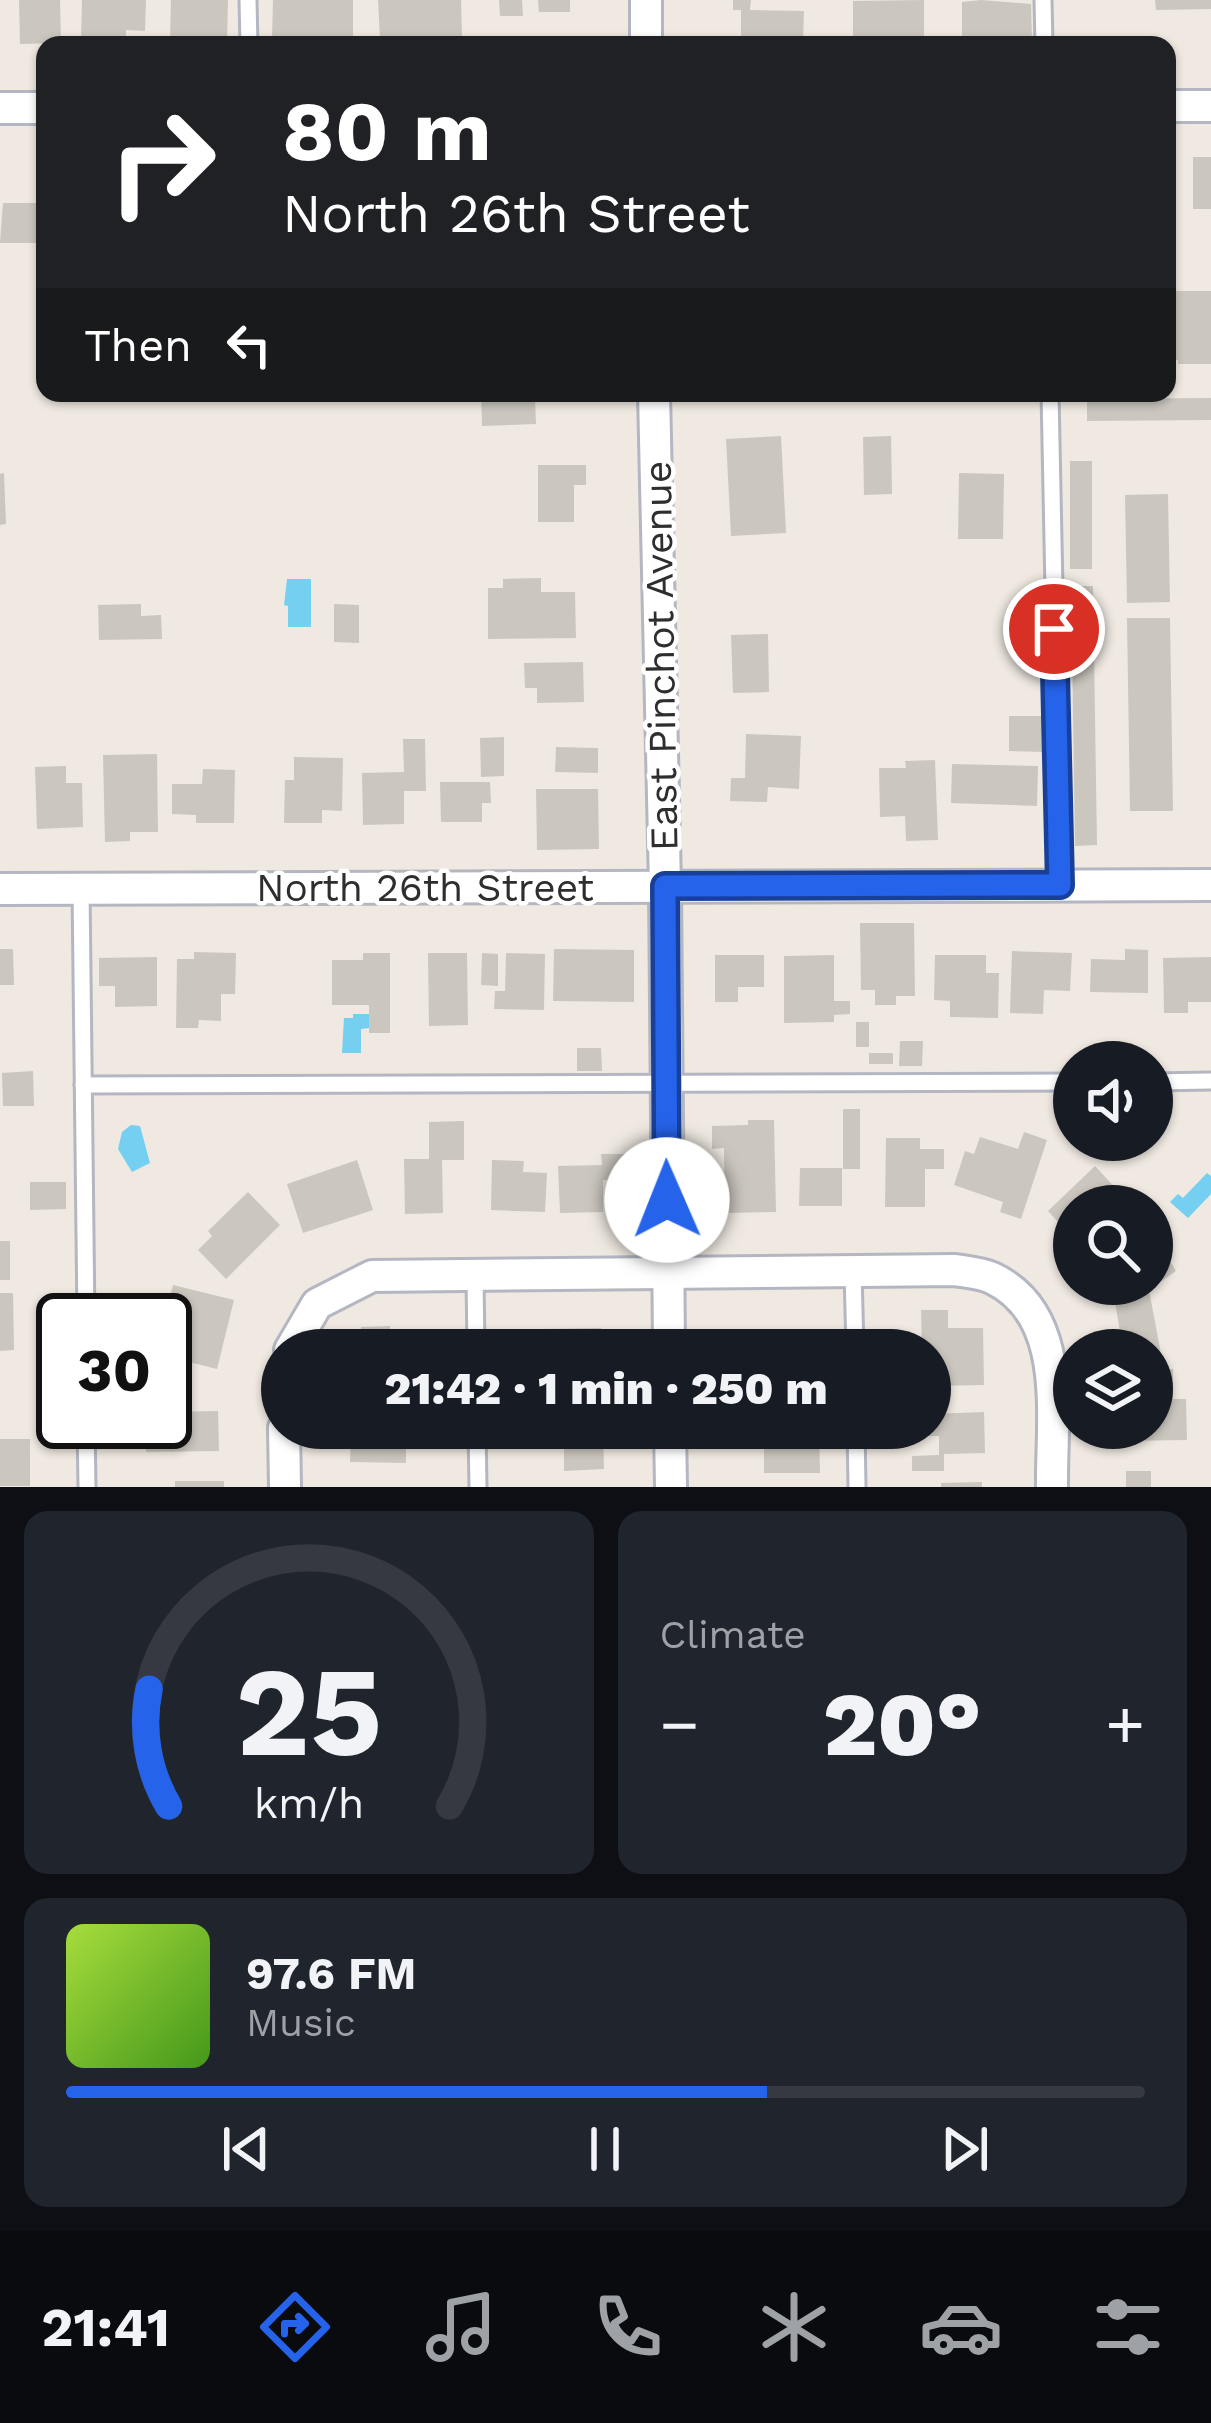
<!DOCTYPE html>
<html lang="en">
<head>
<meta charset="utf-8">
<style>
  body { margin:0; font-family:"Work Sans",sans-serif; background:#20242c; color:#f1f3f6; height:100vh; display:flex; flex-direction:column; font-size:45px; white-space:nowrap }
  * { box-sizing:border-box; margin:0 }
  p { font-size:39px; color:#9ea1a6 }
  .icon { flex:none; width:66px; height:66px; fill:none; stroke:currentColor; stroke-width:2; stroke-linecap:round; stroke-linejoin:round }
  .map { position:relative; height:1487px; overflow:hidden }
  .side { display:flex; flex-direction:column; gap:24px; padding:24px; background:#0d0f14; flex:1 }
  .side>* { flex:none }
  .top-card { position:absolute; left:36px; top:36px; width:1140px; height:366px; border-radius:24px; box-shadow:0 3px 9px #0004; background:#202124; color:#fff; overflow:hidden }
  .fabs { position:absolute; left:1053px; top:1041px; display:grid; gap:24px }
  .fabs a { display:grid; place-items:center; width:120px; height:120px; border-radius:50%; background:#171b24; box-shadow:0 3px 9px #0004; font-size:60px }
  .speed { position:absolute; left:36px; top:1293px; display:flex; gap:24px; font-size:60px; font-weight:700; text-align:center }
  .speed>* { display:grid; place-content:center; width:156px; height:156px; border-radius:50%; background:#171b24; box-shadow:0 3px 9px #0004; line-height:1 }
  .speed .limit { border:6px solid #111; border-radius:18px; background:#fff; color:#111 }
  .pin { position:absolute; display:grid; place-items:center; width:102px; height:102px; color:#fff; margin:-51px; border:6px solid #fff; border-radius:50%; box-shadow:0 3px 12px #0007 }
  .me { position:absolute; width:132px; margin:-66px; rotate:359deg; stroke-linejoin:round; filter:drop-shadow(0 0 9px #0008) }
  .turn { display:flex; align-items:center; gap:42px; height:252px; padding:0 48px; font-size:54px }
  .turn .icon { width:156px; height:156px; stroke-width:2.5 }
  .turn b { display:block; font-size:84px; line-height:102px }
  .then { display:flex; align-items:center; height:114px; padding:0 48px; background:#0003; gap:24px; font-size:45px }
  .big { font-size:90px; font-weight:800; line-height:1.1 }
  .side .widget { flex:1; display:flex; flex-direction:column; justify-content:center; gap:18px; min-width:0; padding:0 42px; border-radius:24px; background:#20242c }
  .side .dial { align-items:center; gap:0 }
  .dial svg { height:312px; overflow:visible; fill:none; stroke:#363941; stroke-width:7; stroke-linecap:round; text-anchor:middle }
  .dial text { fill:#f1f3f6; stroke:none }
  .song { display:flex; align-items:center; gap:36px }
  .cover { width:144px; height:144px; border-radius:18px; background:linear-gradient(135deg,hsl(80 70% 55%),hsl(100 70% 35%)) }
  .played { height:12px; border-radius:6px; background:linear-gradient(90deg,#2563eb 65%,#363941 65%) }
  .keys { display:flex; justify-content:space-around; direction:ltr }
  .heat { display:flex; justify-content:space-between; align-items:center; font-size:66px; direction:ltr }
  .side .tiles { flex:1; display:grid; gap:24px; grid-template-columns:1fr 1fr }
  .widget:last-child { grid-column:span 2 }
  .trip { position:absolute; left:261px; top:1329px; width:690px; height:120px; border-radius:60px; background:#171b24; box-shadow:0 3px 9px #0004; font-weight:800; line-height:120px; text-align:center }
  .dock { display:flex; height:192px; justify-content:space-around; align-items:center; background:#090b0e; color:#9ea1a6 }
  .dock .icon { width:84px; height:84px }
  .dock .selected { color:#2563eb }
  .dock b { font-size:54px; color:#f1f3f6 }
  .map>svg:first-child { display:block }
  .water { fill:#75cff0 }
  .building { fill:#cbc7bf }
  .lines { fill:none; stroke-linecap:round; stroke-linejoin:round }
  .service-casing { stroke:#b4b7c1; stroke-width:21 }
  .minor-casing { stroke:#b4b7c1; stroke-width:36 }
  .service { stroke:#fff; stroke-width:15 }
  .minor { stroke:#fff; stroke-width:30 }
  .route-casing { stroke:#184099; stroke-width:30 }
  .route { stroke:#2563eb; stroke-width:21 }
  .labels { text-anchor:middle; stroke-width:9; stroke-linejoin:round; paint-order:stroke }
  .street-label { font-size:39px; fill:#2e2e2e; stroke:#fff }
</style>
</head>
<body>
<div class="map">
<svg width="1211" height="1487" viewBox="0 0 1211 1487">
  <rect width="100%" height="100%" fill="#efe9e1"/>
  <!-- water -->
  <g class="water">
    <polygon points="287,579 311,579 311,627 288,627 288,606 284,605"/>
    <polygon points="353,1014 369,1014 369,1028 361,1029 361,1053 342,1053 344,1018 353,1018"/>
    <polygon points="131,1125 140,1126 150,1163 132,1172 118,1149 122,1132"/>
    <polygon points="1207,1173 1211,1176 1211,1194 1188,1218 1170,1202 1178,1194 1183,1198"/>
  </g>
  <!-- building -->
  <g class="building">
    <polygon points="19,0 60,0 61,43 20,44"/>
    <polygon points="82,0 146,0 145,31 126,30 126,40 81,39"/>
    <polygon points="171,0 228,0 227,42 170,41"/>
    <polygon points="273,0 353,0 353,39 272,38"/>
    <polygon points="378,0 461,0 462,36 380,39"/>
    <polygon points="499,0 522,0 523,16 500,16"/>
    <polygon points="538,0 570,0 570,12 539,12"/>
    <polygon points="733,0 751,0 750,10 804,11 803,44 741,43 741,10 733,10"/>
    <polygon points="924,0 924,43 853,44 853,1"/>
    <polygon points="981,0 1031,4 1032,41 962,43 962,2"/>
    <polygon points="1155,0 1211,0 1211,9 1156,10"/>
    <rect x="1193" y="157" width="18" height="52"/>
    <polygon points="3,203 42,203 42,243 0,243"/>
    <polygon points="1167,291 1211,291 1211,364 1178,364 1178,360 1167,360"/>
    <polygon points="481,393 535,397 536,424 482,426"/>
    <polygon points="538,393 582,393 583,399 538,400"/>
    <polygon points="729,393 764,393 764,400 729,399"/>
    <polygon points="1211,398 1211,420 1087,421 1087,399"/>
    <polygon points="781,436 786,533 731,536 726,439"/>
    <polygon points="891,436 892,494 864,495 863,437"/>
    <rect x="1070" y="461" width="22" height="108"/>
    <polygon points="538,465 586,465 586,485 574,485 574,522 538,522"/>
    <polygon points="4,473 6,524 0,525 0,474"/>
    <polygon points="959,473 1004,474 1003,539 958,539"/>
    <polygon points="1168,494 1170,602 1127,603 1125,495"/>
    <polygon points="541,578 541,592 575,592 576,638 488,639 488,588 503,588 503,579"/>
    <polygon points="1071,586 1093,586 1097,845 1075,846"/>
    <polygon points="141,604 141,616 161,615 162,639 99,640 98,605"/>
    <polygon points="334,604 359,605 359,643 334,642"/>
    <polygon points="1127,618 1170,618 1173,811 1130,811"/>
    <polygon points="768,634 769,692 733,693 731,635"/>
    <polygon points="583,662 584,702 537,703 537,688 525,688 524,663"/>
    <polygon points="1009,716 1045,716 1045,752 1009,751"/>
    <polygon points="746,734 801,736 799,789 768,787 767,802 730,801 731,778 745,778"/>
    <polygon points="504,737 504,776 481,777 480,738"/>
    <polygon points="403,739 425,739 426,791 404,791 404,824 363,825 362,773 404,772"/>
    <polygon points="556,747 598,748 598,773 555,772"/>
    <polygon points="157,754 158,832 130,832 130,841 105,842 103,755"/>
    <polygon points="294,757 343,758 342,811 322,810 322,823 284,823 285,780 294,780"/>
    <polygon points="935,760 938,840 906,841 905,816 880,817 879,768 906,768 905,761"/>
    <polygon points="952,764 1038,766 1037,806 951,803"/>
    <polygon points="66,766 66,783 82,783 83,827 37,829 35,767"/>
    <polygon points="203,769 235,770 234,823 196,823 196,815 172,814 172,784 202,784"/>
    <polygon points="440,782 490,782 491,803 482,803 482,822 441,822"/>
    <polygon points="536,789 598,789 599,849 537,850"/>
    <polygon points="860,923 914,923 915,996 896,996 896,1005 875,1005 875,990 861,990"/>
    <polygon points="0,949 13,949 14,985 0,985"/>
    <polygon points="554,949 634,950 634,1002 553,1001"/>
    <polygon points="1125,949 1148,950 1148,993 1090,992 1091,959 1125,960"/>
    <polygon points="1012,951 1072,953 1070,991 1044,990 1043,1014 1010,1013"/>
    <polygon points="194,952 236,953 235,994 221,994 221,1021 199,1020 198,1028 176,1028 177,959 194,959"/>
    <polygon points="363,953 390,953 390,1033 369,1033 369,1005 332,1005 332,960 363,960"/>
    <polygon points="428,953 467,953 468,1025 429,1026"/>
    <polygon points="482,953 498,954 498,986 481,985"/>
    <polygon points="506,953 545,954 544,1010 494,1009 495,991 505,991"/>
    <polygon points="715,955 764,955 764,987 738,987 738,1002 715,1002"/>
    <polygon points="834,955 834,1001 850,1001 850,1014 834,1015 834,1022 784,1023 784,956"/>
    <polygon points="935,955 986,955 986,973 999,973 998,1018 950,1017 950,1001 934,1000"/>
    <polygon points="157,957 157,1006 115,1007 115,986 99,986 99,958"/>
    <polygon points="1211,957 1211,1002 1188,1002 1188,1013 1164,1013 1163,958"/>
    <rect x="856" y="1022" width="13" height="25"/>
    <polygon points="900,1041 923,1041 922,1066 899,1066"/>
    <polygon points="577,1048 601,1048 602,1071 577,1071"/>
    <rect x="869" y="1053" width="24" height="11"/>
    <polygon points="33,1071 34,1106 3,1106 2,1073"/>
    <rect x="843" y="1109" width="17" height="60"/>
    <polygon points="748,1120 774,1120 776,1212 725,1213 724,1148 712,1149 712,1126 748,1125"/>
    <polygon points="464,1121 464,1160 442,1160 443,1213 405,1214 404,1159 429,1159 429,1122"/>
    <polygon points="1024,1132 1047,1140 1021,1219 1000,1212 1003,1202 954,1185 965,1151 974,1154 980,1137 1018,1149"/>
    <polygon points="886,1138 920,1138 920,1149 944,1149 944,1169 925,1169 925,1207 885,1207"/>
    <polygon points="601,1154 629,1154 630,1180 603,1180 603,1212 560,1213 558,1166 602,1165"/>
    <polygon points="357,1160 373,1210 303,1233 287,1184"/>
    <polygon points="492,1160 524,1161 523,1172 547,1173 545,1212 491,1210"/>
    <polygon points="1095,1166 1132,1206 1074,1206 1074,1226 1067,1232 1048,1211"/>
    <polygon points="800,1168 842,1168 842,1206 799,1206"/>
    <polygon points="30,1182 66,1182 66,1209 30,1210"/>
    <polygon points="248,1192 280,1225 226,1279 198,1250 212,1236 208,1231"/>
    <rect x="0" y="1241" width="10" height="39"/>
    <polygon points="1162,1247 1176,1271 1149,1290 1161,1354 1152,1356 1152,1350 1114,1350 1110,1334 1120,1332 1114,1296 1108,1300 1103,1284 1152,1284 1152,1252"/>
    <polygon points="173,1285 234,1300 217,1369 173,1358 177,1342 165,1339 170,1313 184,1317 186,1306 169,1301"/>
    <polygon points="0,1293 13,1293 14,1350 0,1351"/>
    <polygon points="921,1310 948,1310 948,1328 983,1328 984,1385 930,1386 930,1350 922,1350"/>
    <polygon points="390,1326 390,1342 402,1342 402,1350 361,1350 361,1327"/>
    <polygon points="601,1328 602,1350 543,1350 542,1329"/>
    <polygon points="785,1332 842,1332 841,1350 785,1350"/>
    <polygon points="1152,1369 1173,1369 1173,1399 1186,1399 1187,1440 1124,1441 1124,1428 1152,1428"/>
    <polygon points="218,1411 219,1451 146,1452 146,1435 165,1434 165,1412"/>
    <polygon points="984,1412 985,1453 944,1454 944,1471 912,1471 912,1456 939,1455 939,1436 921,1436 921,1428 930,1428 930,1414"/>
    <polygon points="351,1428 417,1428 417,1447 406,1447 406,1463 350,1462"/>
    <polygon points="560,1428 603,1428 604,1469 564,1471 564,1449 554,1449 554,1430"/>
    <polygon points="733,1428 819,1428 820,1473 764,1473 764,1447 733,1448"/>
    <rect x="0" y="1439" width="30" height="47"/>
    <rect x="1126" y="1471" width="25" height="16"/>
    <rect x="175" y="1481" width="49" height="6"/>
    <polygon points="982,1482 982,1487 941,1487 941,1483"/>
  </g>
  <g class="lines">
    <!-- service casing -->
    <g class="service-casing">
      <g id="service">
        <polyline points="248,0 249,45"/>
        <polyline points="1043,0 1044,45"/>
        <polyline points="1050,393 1060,885"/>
        <polyline points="81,888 86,1320"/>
        <polyline points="1152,1082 1211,1081"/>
        <polyline points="83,1085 1074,1082"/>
        <polyline points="853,1271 855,1350"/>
        <polyline points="475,1278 476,1350"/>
        <polyline points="86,1422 87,1487"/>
        <polyline points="477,1428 478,1487"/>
        <polyline points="856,1428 857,1487"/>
      </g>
    </g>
    <!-- minor casing -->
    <g class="minor-casing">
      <g id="minor">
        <polyline points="646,0 646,45"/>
        <polyline points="1167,106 1211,106"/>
        <polyline points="0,108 45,108"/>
        <polyline points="654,393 665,886 669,1350"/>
        <polyline points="0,889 1211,885"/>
        <path d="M290 1350 317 1304 372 1276 955 1270C966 1272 981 1273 992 1278 1069 1314 1051 1418 1052 1487"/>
        <polyline points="284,1428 285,1487"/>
        <polyline points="670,1428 671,1487"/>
      </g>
    </g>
    <!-- service -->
    <use href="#service" class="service"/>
    <!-- minor -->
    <use href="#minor" class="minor"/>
  </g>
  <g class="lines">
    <!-- route casing -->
    <g class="route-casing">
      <polyline id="route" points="667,1200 665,886 1060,885 1054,629"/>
    </g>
    <!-- route -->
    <use href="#route" class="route"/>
  </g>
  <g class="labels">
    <!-- street labels -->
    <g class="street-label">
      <text transform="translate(660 656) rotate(-91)" y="14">East Pinchot Avenue</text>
      <text x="425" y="901">North 26th Street</text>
    </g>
  </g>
</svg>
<div class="fabs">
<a><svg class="icon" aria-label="sound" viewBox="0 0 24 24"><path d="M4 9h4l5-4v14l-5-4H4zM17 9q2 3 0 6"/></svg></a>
<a><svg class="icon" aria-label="search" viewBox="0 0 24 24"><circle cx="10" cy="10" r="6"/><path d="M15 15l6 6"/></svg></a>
<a><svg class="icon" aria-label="layers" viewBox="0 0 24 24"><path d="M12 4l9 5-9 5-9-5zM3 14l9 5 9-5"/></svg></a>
</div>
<div class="speed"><div class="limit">30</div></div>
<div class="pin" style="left:1054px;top:629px;background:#d93025"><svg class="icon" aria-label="arrive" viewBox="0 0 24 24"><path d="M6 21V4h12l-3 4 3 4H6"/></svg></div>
<svg class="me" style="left:667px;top:1200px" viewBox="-20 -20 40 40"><circle r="19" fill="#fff"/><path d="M0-13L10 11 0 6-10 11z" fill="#2563eb"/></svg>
<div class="trip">21:42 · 1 min · 250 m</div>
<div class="top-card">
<div class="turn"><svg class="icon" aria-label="right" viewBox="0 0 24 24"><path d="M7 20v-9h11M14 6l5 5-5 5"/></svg><div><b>80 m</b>North 26th Street</div></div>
<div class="then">Then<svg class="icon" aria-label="left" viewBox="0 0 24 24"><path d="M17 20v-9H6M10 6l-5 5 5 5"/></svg></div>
</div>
</div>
<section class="side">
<div class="tiles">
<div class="widget dial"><svg viewBox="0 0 100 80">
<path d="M14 69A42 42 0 1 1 86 69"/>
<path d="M14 69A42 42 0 0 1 9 39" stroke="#2563eb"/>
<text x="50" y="56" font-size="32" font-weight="700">25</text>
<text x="50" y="72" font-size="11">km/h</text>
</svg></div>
<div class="widget"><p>Climate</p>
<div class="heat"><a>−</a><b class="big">20°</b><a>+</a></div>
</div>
<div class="widget">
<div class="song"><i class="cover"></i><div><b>97.6 FM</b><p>Music</p></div></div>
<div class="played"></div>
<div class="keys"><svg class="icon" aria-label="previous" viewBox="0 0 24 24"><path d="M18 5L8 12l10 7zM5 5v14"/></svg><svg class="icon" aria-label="pause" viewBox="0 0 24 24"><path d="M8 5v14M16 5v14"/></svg><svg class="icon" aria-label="next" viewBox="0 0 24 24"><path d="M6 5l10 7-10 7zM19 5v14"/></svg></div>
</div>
</div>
</section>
<nav class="dock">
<b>21:41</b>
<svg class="icon selected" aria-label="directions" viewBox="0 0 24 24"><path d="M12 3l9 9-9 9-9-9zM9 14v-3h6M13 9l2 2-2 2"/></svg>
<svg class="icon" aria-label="music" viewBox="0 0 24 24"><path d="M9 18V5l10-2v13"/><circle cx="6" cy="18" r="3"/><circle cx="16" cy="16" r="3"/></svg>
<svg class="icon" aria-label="phone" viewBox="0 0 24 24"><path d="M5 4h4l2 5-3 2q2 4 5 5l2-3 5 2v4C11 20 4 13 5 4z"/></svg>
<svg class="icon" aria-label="climate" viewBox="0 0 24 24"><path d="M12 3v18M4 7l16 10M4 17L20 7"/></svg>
<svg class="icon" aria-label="car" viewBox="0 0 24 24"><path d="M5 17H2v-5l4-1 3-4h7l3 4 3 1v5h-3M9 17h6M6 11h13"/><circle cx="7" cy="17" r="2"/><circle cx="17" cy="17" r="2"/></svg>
<svg class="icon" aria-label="filters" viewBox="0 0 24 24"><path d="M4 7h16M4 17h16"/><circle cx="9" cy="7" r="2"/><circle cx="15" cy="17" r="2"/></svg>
</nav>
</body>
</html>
